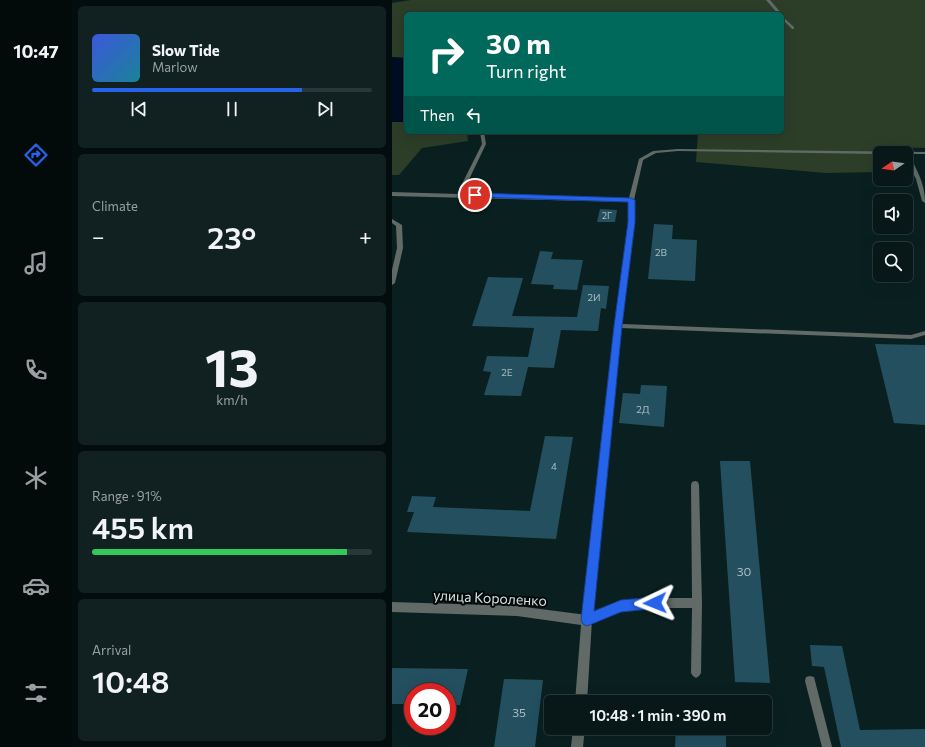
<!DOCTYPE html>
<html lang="en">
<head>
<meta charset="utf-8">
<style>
  body { margin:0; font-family:Commissioner,sans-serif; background:#112121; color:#f1f3f6; height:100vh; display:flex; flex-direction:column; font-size:15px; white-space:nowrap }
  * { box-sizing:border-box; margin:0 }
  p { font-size:13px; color:#98a0a2 }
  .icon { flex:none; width:22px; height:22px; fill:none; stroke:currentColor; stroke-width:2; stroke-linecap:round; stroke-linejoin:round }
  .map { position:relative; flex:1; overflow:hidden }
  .drawer { display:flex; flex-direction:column; gap:6px; padding:6px; background:#040d0d; width:320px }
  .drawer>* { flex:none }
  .guide { position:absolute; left:12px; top:12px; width:380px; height:122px; border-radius:6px; box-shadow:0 4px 16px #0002,0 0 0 1px #293737; background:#00695c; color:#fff; overflow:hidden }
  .needle { width:26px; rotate:257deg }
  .controls { position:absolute; left:481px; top:146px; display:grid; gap:8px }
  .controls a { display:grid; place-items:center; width:40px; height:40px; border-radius:6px; background:#081818; box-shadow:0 4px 16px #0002,0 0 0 1px #293737; font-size:20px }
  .speed { position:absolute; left:12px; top:683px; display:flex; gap:8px; font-size:20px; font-weight:700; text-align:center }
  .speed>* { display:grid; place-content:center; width:52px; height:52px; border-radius:50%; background:#081818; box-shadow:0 4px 16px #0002,0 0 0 1px #293737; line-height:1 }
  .speed .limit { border:6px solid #d22; background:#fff; color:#111 }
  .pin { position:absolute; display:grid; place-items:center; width:34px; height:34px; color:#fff; margin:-17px; border:2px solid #fff; border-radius:50%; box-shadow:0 1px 4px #0007 }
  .me { position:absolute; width:44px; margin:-22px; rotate:268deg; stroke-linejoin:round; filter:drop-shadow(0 0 3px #0008) }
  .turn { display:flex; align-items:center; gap:14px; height:84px; padding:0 16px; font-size:18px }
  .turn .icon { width:52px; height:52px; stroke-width:2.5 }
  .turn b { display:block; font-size:28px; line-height:34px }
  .then { display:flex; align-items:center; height:38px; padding:0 16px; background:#0003; gap:8px; font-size:15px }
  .big { font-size:30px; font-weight:600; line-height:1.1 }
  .drawer .widget { flex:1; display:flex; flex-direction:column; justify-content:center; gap:6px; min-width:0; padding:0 14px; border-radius:6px; background:#112121 }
  .drawer .dial { align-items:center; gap:0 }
  .dial b { font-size:52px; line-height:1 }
  .song { display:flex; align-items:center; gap:12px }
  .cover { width:48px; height:48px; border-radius:6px; background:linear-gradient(135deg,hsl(230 70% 55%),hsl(190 70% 35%)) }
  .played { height:4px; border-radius:2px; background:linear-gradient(90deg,#2563eb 75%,#293737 75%) }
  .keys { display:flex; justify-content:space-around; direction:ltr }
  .heat { display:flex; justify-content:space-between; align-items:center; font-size:22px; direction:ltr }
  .charge { height:6px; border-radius:3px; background:linear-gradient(90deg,#34c759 91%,#293737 0) }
  .trip { position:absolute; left:152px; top:695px; width:228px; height:40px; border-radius:6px; background:#081818; box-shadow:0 4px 16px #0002,0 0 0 1px #293737; font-weight:600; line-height:40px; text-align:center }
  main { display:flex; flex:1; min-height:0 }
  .menu { display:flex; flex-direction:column; width:72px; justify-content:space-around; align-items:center; background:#030a0a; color:#98a0a2 }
  .menu .icon { width:28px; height:28px }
  .menu .selected { color:#2563eb }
  .menu b { font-size:18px; color:#f1f3f6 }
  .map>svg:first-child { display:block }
  .green { fill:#2c3e27 }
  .water { fill:#000d23 }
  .building { fill:#244f5f }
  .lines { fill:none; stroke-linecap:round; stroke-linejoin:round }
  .service { fill:#616a66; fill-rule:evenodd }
  .minor { fill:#616a66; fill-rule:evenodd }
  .route { fill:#2563eb; stroke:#184099 }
  .labels { text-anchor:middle; stroke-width:4; stroke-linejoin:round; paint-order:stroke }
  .far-number-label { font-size:9px; fill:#a9bdc1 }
  .number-label { font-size:10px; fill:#a9bdc1 }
  .near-number-label { font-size:12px; fill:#a9bdc1 }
  .near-street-label { font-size:14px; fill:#d5e2e2; stroke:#020808 }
</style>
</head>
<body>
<main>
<nav class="menu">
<b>10:47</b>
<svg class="icon selected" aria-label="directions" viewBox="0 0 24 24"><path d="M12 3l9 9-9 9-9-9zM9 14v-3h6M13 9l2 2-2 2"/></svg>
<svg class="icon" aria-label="music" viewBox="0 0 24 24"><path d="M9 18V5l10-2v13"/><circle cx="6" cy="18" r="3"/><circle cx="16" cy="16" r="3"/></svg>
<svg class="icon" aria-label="phone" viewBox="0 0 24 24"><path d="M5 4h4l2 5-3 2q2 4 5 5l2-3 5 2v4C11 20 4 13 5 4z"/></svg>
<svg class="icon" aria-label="climate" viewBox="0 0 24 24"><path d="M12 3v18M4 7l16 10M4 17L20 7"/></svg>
<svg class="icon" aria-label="car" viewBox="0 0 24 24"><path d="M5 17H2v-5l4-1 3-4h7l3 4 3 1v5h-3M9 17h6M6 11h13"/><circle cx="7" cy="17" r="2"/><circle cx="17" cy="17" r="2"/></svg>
<svg class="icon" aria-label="filters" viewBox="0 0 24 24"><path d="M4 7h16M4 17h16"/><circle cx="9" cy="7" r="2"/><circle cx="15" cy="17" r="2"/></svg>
</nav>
<section class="drawer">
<div class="widget">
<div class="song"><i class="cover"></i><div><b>Slow Tide</b><p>Marlow</p></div></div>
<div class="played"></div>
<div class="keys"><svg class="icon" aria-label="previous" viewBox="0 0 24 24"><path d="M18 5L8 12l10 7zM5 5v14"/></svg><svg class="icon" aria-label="pause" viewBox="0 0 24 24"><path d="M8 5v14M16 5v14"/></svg><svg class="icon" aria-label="next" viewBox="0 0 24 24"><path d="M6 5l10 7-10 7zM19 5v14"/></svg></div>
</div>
<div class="widget"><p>Climate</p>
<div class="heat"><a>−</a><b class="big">23°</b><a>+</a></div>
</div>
<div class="widget dial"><b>13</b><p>km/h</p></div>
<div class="widget"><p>Range · 91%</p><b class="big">455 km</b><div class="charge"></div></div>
<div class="widget"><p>Arrival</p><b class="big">10:48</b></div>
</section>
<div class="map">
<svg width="533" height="747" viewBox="0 0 533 747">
  <rect width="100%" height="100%" fill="#0a2020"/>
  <!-- green -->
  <g class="green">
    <polygon points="19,0 533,0 533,148 500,147 502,153 488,153 488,172 434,173 304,162 306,132 390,132 390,14 14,14 14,58 0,57 0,3"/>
    <polygon points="0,122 14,122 14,132 75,132 76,141 30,148 7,175 0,175"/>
  </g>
  <!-- water -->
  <polygon class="water" points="0,57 14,58 14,122 0,122"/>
  <!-- building -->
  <g class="building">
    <polygon points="208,209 225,210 223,222 205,222"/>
    <polygon points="262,224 281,225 280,239 305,240 303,281 256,279"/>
    <polygon points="148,251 161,252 159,259 191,260 185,290 161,289 162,285 139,284"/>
    <polygon points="96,277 131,278 120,316 185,317 191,285 217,286 214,309 209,308 206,331 169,330 162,368 136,367 129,396 92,395 99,372 91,371 95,356 136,357 142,328 80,326"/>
    <polygon points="483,344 533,345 533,425 502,423"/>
    <polygon points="249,385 275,386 272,427 227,423 231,393 248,394"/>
    <polygon points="153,436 181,437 164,539 15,532 22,512 15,512 20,496 44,497 41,507 138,511"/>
    <polygon points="328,461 358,461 378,683 343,682"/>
    <polygon points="418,645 450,646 468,730 533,729 533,747 449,747 432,667 420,666"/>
    <polygon points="0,668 76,669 68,705 55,705 55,692 21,692 21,704 0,704"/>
    <polygon points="112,679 151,680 143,747 102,747"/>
    <polygon points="284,728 334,728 334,747 283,747"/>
  </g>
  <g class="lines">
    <!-- service -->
    <g class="service">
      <polygon points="374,0 378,0 390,14 386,14"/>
      <polygon points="390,16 402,27 402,29 400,29 390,19"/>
      <path d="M88 132H92L94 144 70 194 237 198 247 159 261 151 286 149 533 152V154H517C525 171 533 183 533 203L530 201 524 179 514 159V153H488V154L286 151 264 153 251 160 242 200 243 222 230 324 519 335 533 331V335L519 339 229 328 200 613 229 601 249 598H300L299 485 300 482 303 481 306 482 307 485 310 603 309 673 307 676 304 678 301 676 299 673 300 608H249L229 611 195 625 192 623 190 620 223 326 237 222 236 202 0 196V192L65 194 90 144Z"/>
      <polygon points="0,219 10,225 11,248 3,283 0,285 0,270 5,248 4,226 0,223"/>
      <polygon points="418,676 422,677 423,681 440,747 430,747 413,681 414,677"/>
      <path d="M261 728H277L276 732C271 734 267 734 262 732Z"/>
    </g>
    <!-- minor -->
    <g class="minor">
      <polygon points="0,602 125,606 195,615 199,616 200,620 195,702 183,702 189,625 125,616 0,612"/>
      <polygon points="181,728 193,728 191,747 179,747"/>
    </g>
  </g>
  <!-- route -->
  <polygon class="route" points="83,193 239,198 243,200 243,222 230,326 202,611 229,600 263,597 268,599 269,603 268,608 229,612 195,626 191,624 189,620 222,326 236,222 236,202 81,197 81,194"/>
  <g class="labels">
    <!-- far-number labels -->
    <g class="far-number-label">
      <text x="215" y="219">2Г</text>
    </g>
    <!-- number labels -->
    <g class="number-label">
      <text x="269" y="256">2В</text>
      <text x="202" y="301">2И</text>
      <text x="115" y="376">2Е</text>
      <text x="251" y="413">2Д</text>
      <text x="162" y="470">4</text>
    </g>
    <!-- near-number labels -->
    <g class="near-number-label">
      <text x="352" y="576">30</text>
      <text x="127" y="717">35</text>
    </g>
    <!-- near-street labels -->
    <g class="near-street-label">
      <text transform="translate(98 598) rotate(3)" y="5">улица Короленко</text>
    </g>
  </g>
</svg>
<div class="controls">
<a><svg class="needle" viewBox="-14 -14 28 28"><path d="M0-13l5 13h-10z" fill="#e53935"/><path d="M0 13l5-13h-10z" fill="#98a0a2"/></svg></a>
<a><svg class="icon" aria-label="sound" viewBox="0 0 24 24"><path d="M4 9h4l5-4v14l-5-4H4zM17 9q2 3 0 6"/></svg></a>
<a><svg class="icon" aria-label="search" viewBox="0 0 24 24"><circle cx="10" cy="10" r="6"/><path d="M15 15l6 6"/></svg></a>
</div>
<div class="speed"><div class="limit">20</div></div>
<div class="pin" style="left:83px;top:195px;background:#d93025"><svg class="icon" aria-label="arrive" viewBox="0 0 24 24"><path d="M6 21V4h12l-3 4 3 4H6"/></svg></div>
<svg class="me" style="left:263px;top:603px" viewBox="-20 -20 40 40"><path d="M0-17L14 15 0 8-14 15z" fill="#2563eb" stroke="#fff" stroke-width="4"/></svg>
<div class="trip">10:48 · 1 min · 390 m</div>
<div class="guide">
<div class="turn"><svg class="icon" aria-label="right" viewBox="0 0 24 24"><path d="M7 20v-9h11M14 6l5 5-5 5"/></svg><div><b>30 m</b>Turn right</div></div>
<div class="then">Then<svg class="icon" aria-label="left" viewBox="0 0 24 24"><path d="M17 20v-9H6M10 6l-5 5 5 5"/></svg></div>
</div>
</div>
</main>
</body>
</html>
